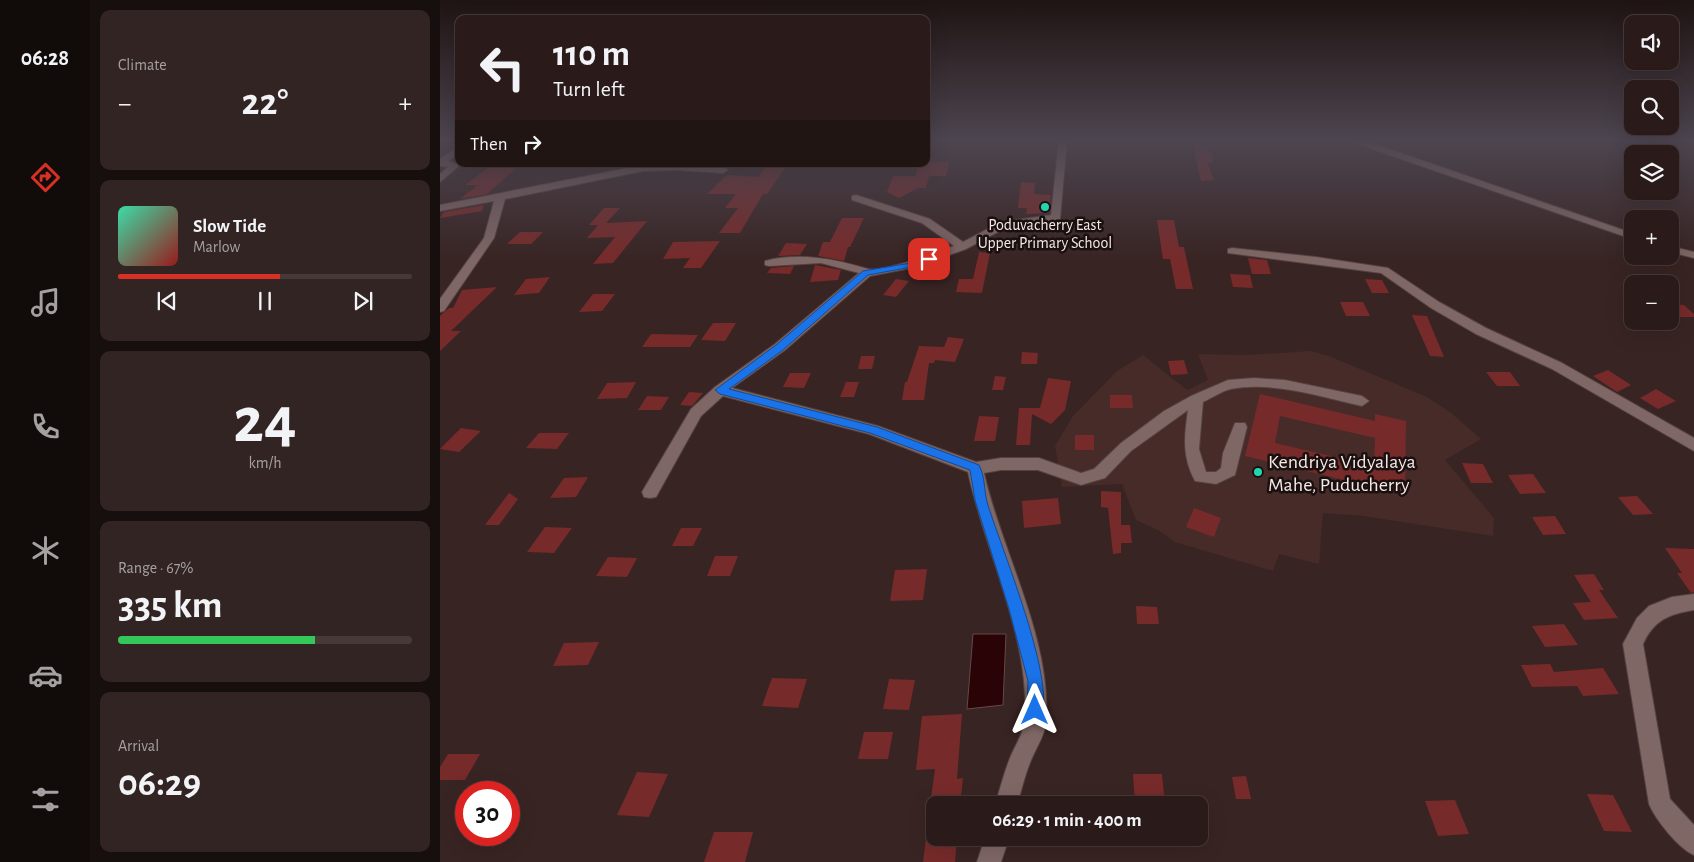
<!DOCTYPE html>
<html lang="en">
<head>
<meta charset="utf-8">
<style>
  body { margin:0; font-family:"Alegreya Sans",sans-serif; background:#322423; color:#f1f3f6; height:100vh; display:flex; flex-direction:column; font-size:19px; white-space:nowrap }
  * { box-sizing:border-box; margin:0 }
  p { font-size:16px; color:#a5a1a2 }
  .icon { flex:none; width:28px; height:28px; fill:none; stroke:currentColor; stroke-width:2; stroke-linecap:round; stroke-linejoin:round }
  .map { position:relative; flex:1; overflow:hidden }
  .details { display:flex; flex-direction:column; gap:10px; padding:10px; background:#170f0e; width:350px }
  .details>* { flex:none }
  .hud { position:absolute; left:15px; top:15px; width:475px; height:152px; border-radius:10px; box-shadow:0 5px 20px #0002,0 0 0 1px #463939; background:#2a1b1a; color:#f1f3f6; overflow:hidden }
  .fabs { position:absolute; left:1184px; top:15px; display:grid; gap:10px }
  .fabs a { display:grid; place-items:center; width:55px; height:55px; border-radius:10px; background:#2a1b1a; box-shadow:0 5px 20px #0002,0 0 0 1px #463939; font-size:25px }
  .speed { position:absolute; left:15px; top:781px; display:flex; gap:10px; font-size:25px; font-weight:700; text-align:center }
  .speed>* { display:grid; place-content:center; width:65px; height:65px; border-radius:50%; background:#2a1b1a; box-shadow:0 5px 20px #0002,0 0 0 1px #463939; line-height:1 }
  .speed .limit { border:8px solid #d22; background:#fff; color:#111 }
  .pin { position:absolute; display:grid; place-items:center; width:42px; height:42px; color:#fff; margin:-21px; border-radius:10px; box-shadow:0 2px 8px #0006 }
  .me { position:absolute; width:55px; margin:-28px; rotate:0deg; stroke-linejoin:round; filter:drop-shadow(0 0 4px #0008) }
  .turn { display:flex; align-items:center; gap:18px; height:105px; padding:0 15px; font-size:22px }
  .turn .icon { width:65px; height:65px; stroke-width:2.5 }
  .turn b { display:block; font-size:35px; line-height:42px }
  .then { display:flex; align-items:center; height:48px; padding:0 15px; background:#0003; gap:10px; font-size:19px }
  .big { font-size:38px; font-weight:700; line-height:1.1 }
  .details .card { flex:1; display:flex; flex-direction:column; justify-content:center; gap:8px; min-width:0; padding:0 18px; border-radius:10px; background:#322423 }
  .details .dial { align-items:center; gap:0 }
  .dial b { font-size:65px; line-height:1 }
  .song { display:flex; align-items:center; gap:15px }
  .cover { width:60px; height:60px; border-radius:8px; background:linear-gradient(135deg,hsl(160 70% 55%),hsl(0 70% 35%)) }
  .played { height:5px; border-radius:2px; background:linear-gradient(90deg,#d93025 55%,#463939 55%) }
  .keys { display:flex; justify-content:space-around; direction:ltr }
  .heat { display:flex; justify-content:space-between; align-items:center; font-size:28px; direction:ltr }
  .charge { height:8px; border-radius:4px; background:linear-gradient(90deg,#34c759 67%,#463939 0) }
  .trip { position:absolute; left:486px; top:796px; width:282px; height:50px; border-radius:10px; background:#2a1b1a; box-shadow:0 5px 20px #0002,0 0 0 1px #463939; font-weight:700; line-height:50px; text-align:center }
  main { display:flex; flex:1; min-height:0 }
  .tab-bar { display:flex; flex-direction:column; width:90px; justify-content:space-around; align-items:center; background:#110b0a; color:#a5a1a2 }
  .tab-bar .icon { width:35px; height:35px }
  .tab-bar .active { color:#d93025 }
  .tab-bar b { font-size:22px; color:#f1f3f6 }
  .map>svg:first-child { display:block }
  .built { fill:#462b29 }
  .water { fill:#290305; stroke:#664848 }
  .building { fill:#772a2a; fill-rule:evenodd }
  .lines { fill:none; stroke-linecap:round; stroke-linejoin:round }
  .minor-casing { stroke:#534240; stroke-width:2 }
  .minor { fill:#7f6765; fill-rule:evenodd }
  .route { fill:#1a73e8; stroke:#114b97 }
  .poi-dot { fill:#22d5af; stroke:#19100f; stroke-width:2 }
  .labels { text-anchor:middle; stroke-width:5; stroke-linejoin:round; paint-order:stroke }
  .far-poi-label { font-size:16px; fill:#f6e8e6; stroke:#19100f }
  .poi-label { font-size:20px; fill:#f6e8e6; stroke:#19100f; text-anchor:start }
</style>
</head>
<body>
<main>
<nav class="tab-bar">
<b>06:28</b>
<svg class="icon active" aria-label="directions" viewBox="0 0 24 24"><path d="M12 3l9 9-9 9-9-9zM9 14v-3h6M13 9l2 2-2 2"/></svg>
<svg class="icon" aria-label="music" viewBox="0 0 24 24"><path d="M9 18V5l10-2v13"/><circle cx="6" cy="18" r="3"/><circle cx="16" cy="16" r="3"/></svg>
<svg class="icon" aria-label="phone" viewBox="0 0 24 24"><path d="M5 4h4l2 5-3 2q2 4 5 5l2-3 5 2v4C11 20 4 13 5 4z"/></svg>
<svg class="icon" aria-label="climate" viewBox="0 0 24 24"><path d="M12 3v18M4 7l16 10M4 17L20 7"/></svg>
<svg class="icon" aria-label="car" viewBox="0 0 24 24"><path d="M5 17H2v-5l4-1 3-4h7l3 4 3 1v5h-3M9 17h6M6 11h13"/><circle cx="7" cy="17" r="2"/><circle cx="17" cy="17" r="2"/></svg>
<svg class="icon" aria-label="filters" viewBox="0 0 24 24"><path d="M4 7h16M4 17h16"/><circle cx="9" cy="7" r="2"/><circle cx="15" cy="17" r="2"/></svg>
</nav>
<section class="details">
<div class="card"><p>Climate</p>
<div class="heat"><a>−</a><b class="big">22°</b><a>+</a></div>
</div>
<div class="card">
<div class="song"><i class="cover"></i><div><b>Slow Tide</b><p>Marlow</p></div></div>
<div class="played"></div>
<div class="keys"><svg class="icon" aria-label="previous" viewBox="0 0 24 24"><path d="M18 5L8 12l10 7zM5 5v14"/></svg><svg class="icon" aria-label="pause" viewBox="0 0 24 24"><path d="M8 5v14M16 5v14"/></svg><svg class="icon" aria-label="next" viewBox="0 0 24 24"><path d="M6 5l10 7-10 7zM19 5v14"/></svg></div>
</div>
<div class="card dial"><b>24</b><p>km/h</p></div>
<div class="card"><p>Range · 67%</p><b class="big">335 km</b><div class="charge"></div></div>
<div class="card"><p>Arrival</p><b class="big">06:29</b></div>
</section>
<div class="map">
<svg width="1254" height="862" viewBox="0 0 1254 862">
  <rect width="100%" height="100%" fill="#382423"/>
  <!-- built -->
  <polygon class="built" points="871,351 889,356 987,397 1010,412 1041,439 1005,460 1054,518 1053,536 923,516 883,513 879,564 839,554 833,571 735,542 718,530 696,520 682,484 622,487 615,446 633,416 677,371 703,355 747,390 768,380 758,354 805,355"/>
  <!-- water -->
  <polygon class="water" points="533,634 566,634 563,705 527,709"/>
  <!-- building -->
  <g class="building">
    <polygon points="758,141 761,148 770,148 773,163 767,163 774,180 761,181 752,142"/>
    <polygon points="486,162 509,162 506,176 489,176 486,188 478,188 459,198 447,192 453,176 475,176 479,164"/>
    <polygon points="328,164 348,164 327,194 323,194 300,233 279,233 298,208 285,208 296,194 267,194 287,175 318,177"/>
    <polygon points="52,165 80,165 47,194 20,199 38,185 25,185"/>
    <polygon points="581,182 595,183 594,194 611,195 609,213 586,214 587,208 578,208"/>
    <polygon points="44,205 42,211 0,218 4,212"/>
    <polygon points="164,208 180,208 166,223 207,221 173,263 153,264 175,237 147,238 158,225 149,225"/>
    <polygon points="402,218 424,218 410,247 408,247 404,261 378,256 383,242 390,242"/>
    <polygon points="717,220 734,220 739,247 744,247 753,289 736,289 730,259 723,259"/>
    <polygon points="80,232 103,232 91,244 67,244"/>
    <polygon points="280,241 261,268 243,268 250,258 223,259 233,242"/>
    <polygon points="346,243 367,244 360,255 338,256"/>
    <polygon points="539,252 550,253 542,293 516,292 519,279 533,279"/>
    <polygon points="808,258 827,260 831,274 812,274"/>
    <polygon points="375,265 401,270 398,280 370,282"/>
    <polygon points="354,266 350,274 327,273 331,268"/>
    <polygon points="790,274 810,275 813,288 793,287"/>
    <polygon points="110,277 99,293 74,295 86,279"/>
    <polygon points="456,279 469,281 456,297 443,295"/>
    <polygon points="925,279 942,280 949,293 932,293"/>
    <polygon points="57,287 11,331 21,331 0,351 0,316 9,308 13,308 22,290"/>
    <polygon points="153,294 175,294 162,311 139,312"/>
    <polygon points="900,302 923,302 930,316 906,316"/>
    <polygon points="1230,304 1244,305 1254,314 1254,317 1235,317 1230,312"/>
    <polygon points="972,315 987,316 1004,357 990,356"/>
    <polygon points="273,323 296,323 285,341 261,340"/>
    <polygon points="211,334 258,335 250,347 202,347"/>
    <polygon points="508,337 524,339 515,362 495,360 494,363 489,363 484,400 462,400 465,382 467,382 479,346 504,347"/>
    <polygon points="582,352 598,353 597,364 581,364"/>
    <polygon points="421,356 435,356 432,369 418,369"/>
    <polygon points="744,360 748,374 731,375 728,361"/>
    <polygon points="1168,370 1191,385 1177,392 1153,376"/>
    <polygon points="1046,372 1070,372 1080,386 1057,386"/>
    <polygon points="350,373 371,373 364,388 343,387"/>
    <polygon points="555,376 566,377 563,390 552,390"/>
    <polygon points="608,378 631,381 625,410 611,424 592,414 590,445 576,445 579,408 600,408"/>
    <polygon points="196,382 187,398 157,399 167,383"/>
    <polygon points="406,382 419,382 414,397 400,397"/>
    <polygon points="1216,389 1236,401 1218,409 1200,398"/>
    <polygon points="249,392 263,393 252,406 240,405"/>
    <path d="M820 394 935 421V414L966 421 965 495 805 456ZM840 416 935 438 934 466 835 443Z"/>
    <polygon points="670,395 692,395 693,408 670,408"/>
    <polygon points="207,396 229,397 221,410 198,410"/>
    <polygon points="539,416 559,417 555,441 534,441"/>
    <polygon points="21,428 41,431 19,452 0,449"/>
    <polygon points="99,433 129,433 117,449 86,448"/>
    <rect x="635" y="435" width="19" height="15"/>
    <polygon points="1022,463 1043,464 1053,483 1031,483"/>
    <polygon points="1093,474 1106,493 1080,494 1068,475"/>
    <polygon points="148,477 136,497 110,498 124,478"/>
    <polygon points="661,491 681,492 681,525 690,525 692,543 681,543 681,553 673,554 668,508 661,507"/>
    <polygon points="69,493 78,499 59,525 45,525"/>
    <polygon points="1197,496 1213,514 1193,515 1178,497"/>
    <polygon points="618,498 621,524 584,528 582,501"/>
    <polygon points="754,508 781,518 774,537 746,527"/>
    <polygon points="1115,516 1126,534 1103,535 1092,517"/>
    <polygon points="105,527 132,528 114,553 87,552"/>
    <polygon points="241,528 262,528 253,546 232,546"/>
    <polygon points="1225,548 1254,549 1254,592 1251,593 1237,573 1242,573"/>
    <polygon points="275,556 298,556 290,576 267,576"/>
    <polygon points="168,557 197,558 187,577 156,576"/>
    <polygon points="487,569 483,600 450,601 455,570"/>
    <polygon points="1154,574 1164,590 1159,590 1178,618 1144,620 1133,603 1151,602 1134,575"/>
    <polygon points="696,606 717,607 719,624 697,624"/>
    <polygon points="1124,624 1138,645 1105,647 1092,626"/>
    <polygon points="159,642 148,665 113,666 124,643"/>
    <polygon points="1110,664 1114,672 1163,668 1179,694 1143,696 1137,686 1092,687 1081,665"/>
    <polygon points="332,678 367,679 358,708 322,706"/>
    <polygon points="449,679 475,680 469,710 443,709"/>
    <polygon points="522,714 517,779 523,778 520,805 490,805 495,769 476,770 482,716"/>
    <polygon points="424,732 453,732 448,759 418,759"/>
    <polygon points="8,754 40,754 25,780 0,780 0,767"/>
    <polygon points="197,772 228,774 209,817 177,815"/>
    <polygon points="693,774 722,774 725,805 695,805"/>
    <polygon points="806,776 811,799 796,799 792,777"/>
    <polygon points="1147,794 1173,795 1192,832 1164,831"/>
    <polygon points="1015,800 1029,834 998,836 985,801"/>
    <polygon points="274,832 313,832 305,862 264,862"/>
    <polygon points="486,838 517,838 515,862 483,862"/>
  </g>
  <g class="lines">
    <!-- minor casing -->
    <g class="minor-casing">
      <g id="minor">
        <path d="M619 140H627L620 219 602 224 567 227 526 249 476 267 430 276 345 350 292 388 438 426 536 462 561 458H599L641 473 654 469 681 443 724 411 751 396 788 380 814 378 845 380 922 396 929 401 922 406C881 397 834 381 791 389 782 391 772 398 763 402L759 449 766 472H776L781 468 783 453 795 423H805L807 427 795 475 776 484 755 481C742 457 744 437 748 410L691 451 665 478 641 485 598 470H561L544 473C562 553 612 639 606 722 605 735 597 746 592 758 585 773 582 789 577 805H555C560 789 564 773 570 758 574 747 583 735 584 723 593 643 544 550 528 472L429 434 283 396 261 416 216 497 210 498 204 497 202 492 251 409 275 387 335 344 419 273 381 263 329 266 325 265V261C359 252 395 259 428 269 441 273 499 252 514 246L482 223 412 200V196L416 195 490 219 523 242 561 222 611 215Z"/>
        <polygon points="911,140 923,140 1192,233 1192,239 912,142"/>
        <polygon points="19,146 19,153 8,161 20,165 0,182 0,174 8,167 0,166 0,159"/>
        <polygon points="238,164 283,167 288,170 283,173 238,170 203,171 65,199 54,238 4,311 0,312 0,299 44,238 54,201 0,211 0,205 203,165"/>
        <polygon points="1230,246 1254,252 1254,258 1230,252"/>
        <polygon points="792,248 876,257 948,268 999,302 1046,328 1122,363 1254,438 1254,451 1112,369 1036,334 991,308 941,273 788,253 788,249"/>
        <path d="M1254 594V610C1229 614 1214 620 1203 644L1230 799 1254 825V855C1239 849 1215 819 1209 804L1183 644 1197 618 1209 606 1232 597Z"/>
        <polygon points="545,838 569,838 561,862 537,862"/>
      </g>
    </g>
    <!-- minor -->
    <use href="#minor" class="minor"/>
  </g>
  <!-- sky -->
  <linearGradient id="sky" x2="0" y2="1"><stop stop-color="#1f1413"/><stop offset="0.54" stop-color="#4d4550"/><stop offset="1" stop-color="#4d4550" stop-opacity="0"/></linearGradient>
  <rect width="1254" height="260" fill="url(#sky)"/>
  <!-- route -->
  <path class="route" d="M489 256 493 259 492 261 472 267 428 275 343 350 289 389 437 427 539 465C545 476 544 490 547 502 560 545 616 679 601 716L595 718 590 716 587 710 588 681 569 609 535 500 530 470 430 433 280 394 275 390 336 345 423 271 471 263Z"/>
  <!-- markers -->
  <g class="poi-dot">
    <circle cx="605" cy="207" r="5"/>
    <circle cx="818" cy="472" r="5"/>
  </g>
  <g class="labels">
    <!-- far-poi labels -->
    <g class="far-poi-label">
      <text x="605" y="230">Poduvacherry East<tspan x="605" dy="18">Upper Primary School</tspan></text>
    </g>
    <!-- poi labels -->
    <g class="poi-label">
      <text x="828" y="468">Kendriya Vidyalaya<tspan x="828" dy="23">Mahe, Puducherry</tspan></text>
    </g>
  </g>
</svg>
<div class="fabs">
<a><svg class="icon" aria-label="sound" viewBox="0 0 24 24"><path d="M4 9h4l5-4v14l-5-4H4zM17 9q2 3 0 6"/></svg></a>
<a><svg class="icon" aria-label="search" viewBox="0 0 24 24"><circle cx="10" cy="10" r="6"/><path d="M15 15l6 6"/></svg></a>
<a><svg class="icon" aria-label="layers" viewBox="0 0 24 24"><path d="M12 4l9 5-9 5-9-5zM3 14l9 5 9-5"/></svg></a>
<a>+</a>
<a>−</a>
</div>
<div class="speed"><div class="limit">30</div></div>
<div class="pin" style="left:489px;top:259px;background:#d93025"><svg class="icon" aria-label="arrive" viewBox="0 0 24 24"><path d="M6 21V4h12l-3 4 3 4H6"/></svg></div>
<svg class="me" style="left:595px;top:710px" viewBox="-20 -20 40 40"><path d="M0-17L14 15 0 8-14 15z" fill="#1a73e8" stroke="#fff" stroke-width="4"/></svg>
<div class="trip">06:29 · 1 min · 400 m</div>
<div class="hud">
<div class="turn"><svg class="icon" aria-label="left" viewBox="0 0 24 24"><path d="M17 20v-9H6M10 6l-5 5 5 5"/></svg><div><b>110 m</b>Turn left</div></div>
<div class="then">Then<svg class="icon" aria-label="right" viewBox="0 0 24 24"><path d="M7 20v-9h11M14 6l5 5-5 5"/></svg></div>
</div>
</div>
</main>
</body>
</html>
